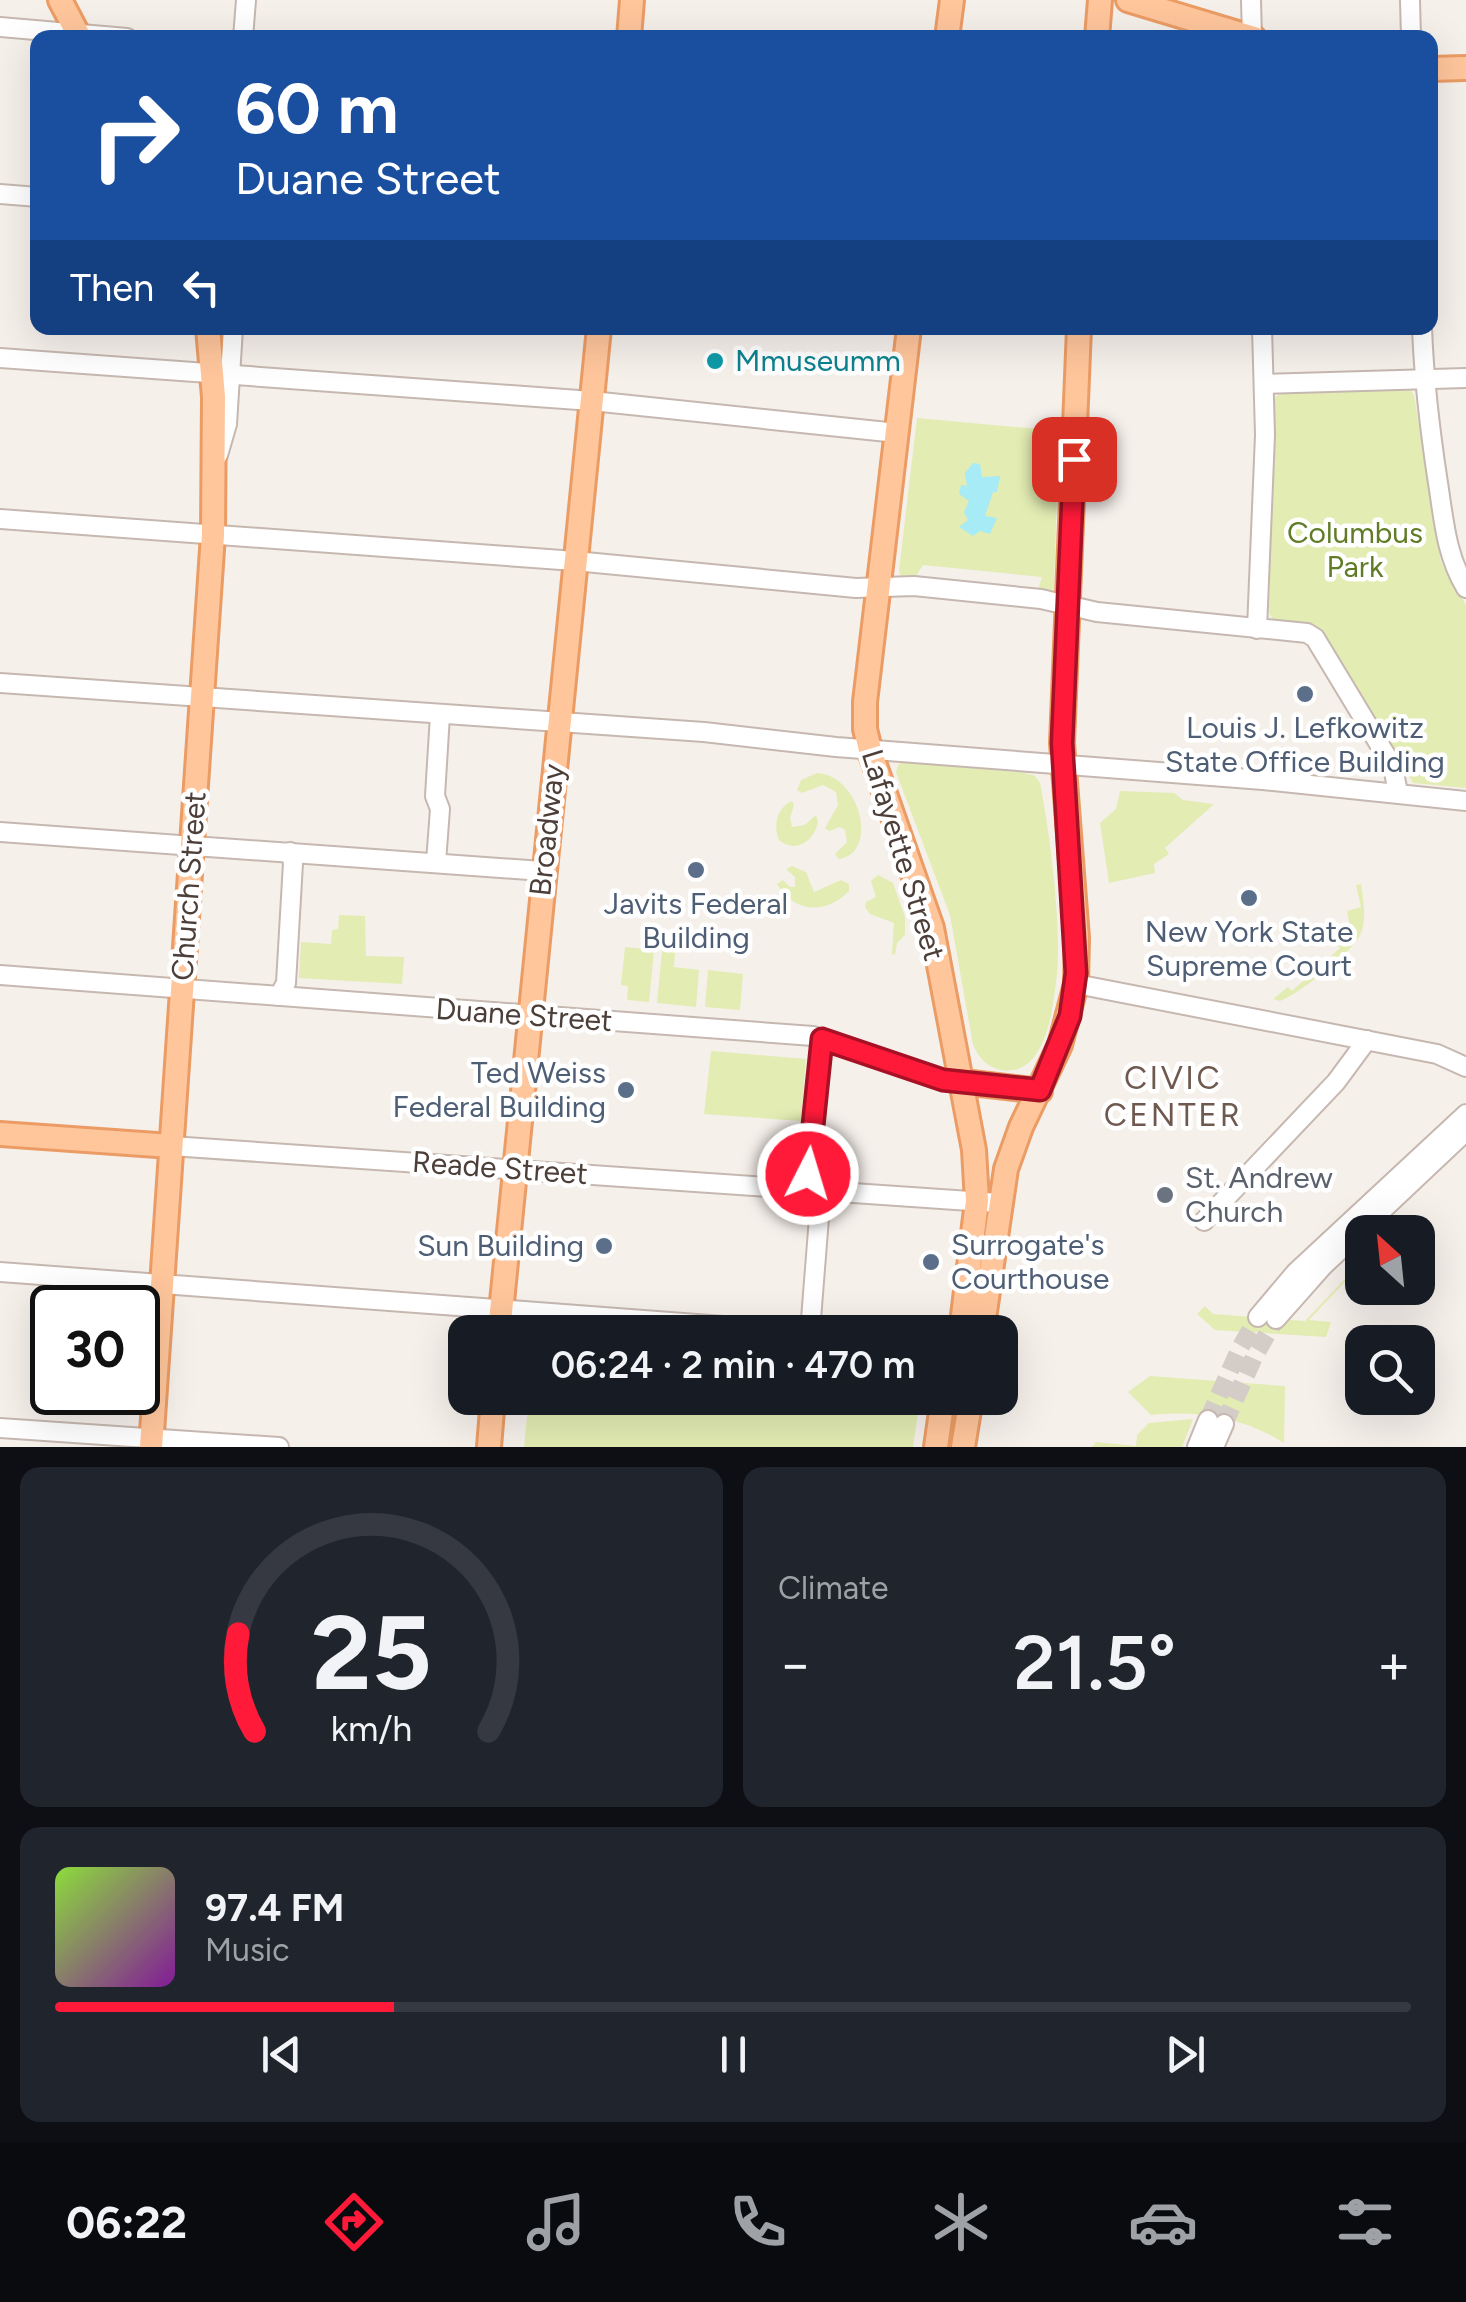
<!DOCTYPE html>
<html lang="en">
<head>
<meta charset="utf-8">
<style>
  body { margin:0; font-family:Figtree,sans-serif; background:#20242c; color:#f1f3f6; height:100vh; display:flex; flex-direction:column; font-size:38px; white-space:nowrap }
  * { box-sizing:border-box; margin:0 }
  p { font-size:32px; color:#9ea1a6 }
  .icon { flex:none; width:55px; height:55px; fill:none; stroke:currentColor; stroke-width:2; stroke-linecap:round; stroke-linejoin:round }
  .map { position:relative; height:1447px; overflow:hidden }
  .panel { display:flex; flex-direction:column; gap:20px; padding:20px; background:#0d0f14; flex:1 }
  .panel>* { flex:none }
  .banner { position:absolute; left:30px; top:30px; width:1408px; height:305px; border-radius:20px; box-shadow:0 10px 40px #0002; background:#1a4fa0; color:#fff; overflow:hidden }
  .needle { width:65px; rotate:333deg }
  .buttons { position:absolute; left:1345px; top:1215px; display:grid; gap:20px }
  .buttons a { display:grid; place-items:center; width:90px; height:90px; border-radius:20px; background:#171b24; box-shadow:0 10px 40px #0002; font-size:50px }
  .speed { position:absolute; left:30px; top:1285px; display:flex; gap:20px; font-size:50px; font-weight:700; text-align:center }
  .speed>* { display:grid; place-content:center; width:130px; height:130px; border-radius:50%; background:#171b24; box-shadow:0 10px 40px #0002; line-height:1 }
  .speed .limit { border:5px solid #111; border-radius:15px; background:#fff; color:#111 }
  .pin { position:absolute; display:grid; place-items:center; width:85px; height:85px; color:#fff; margin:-42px; border-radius:20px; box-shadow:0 5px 15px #0006 }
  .me { position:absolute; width:110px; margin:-55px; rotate:5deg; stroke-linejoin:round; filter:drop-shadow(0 0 8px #0008) }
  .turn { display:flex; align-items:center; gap:35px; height:210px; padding:0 40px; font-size:45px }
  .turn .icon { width:130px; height:130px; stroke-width:2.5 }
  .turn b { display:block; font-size:70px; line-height:85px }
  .then { display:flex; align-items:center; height:95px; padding:0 40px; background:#0003; gap:20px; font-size:38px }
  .big { font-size:75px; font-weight:600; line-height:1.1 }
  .panel .widget { flex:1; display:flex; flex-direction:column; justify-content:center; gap:15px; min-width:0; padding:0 35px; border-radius:20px; background:#20242c }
  .panel .dial { align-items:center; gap:0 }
  .dial svg { height:260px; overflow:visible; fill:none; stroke:#363941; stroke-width:7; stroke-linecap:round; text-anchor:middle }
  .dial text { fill:#f1f3f6; stroke:none }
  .song { display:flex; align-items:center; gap:30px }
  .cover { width:120px; height:120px; border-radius:15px; background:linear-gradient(135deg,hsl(90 70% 55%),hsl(290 70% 35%)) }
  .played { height:10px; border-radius:5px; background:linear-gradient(90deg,#ff1a39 25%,#363941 25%) }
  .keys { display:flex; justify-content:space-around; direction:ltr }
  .heat { display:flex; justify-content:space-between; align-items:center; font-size:55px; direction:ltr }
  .panel .tiles { flex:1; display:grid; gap:20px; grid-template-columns:1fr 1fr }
  .widget:last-child { grid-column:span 2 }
  .trip { position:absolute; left:448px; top:1315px; width:570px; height:100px; border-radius:20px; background:#171b24; box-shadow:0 10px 40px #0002; font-weight:600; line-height:100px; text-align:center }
  .tab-bar { display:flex; height:160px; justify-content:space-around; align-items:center; background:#090b0e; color:#9ea1a6 }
  .tab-bar .icon { width:70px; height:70px }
  .tab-bar .selected { color:#ff1a39 }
  .tab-bar b { font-size:45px; color:#f1f3f6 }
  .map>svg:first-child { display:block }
  .green { fill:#e3ecb3 }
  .water { fill:#a6ebf5 }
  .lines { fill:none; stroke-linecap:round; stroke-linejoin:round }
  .minor-tunnel { stroke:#d4ccc7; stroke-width:18; stroke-dasharray:18 9; stroke-linecap:butt }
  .minor-casing { stroke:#c6b8b0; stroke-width:22 }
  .major-casing { stroke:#eb9c65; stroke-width:28 }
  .minor { stroke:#fff; stroke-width:18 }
  .major { stroke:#ffc69c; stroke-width:22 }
  .route-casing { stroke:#a61125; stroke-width:25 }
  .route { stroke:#ff1a39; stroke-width:18 }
  .culture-dot { fill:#0f9aa8; stroke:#fff; stroke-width:4 }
  .service-dot { fill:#5c6f8a; stroke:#fff; stroke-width:4 }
  .worship-dot { fill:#6b7280; stroke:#fff; stroke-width:4 }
  .labels { text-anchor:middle; stroke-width:9; stroke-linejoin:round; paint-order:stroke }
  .culture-label { font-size:30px; fill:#0d838f; stroke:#fff; text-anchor:start }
  .park-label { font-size:30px; fill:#607c26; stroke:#fff }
  .service-label { font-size:30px; fill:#4e5e75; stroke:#fff }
  .street-label { font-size:30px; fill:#4c3e38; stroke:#fff }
  .worship-label { font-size:30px; fill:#5b616d; stroke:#fff; text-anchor:start }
  .neighbourhood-label { font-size:32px; letter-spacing:2.5px; fill:#6f594f; stroke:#fff }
</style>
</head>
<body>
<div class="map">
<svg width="1466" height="1447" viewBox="0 0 1466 1447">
  <rect width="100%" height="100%" fill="#f6f0eb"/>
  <!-- green -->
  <g class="green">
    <polygon points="1409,388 1414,395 1441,562 1466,605 1466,788 1413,783 1321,630 1316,626 1274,621 1269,613 1274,397 1282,394"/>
    <polygon points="917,418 1059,431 1054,589 1047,592 1038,590 1042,577 923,565 916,576 901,576 899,571"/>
    <path d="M904 761 1025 773 1035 776 1040 783C1050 834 1063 932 1056 983 1052 1013 1045 1077 1001 1070 987 1067 979 1058 973 1045L950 915 896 772 898 765Z"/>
    <path d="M817 773C860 775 880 853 839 859L835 854 847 842 845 830 840 827 829 831 825 828 838 805 836 792 823 785 802 793 797 790 801 780Z"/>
    <polygon points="1120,791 1174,793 1183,800 1214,804 1165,848 1169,854 1154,864 1155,873 1109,883 1100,823 1116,809"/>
    <path d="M792 801 794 805 790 818 792 827 805 825 816 815 818 822C814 841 796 854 779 840 773 826 777 807 792 801Z"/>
    <path d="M792 866 806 872 814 892 841 880 849 884V891C826 915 794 913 777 884L783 880 790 887H795V877L786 869Z"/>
    <polygon points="878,875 893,883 905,917 905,935 897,943 895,955 892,954 894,923 870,914 865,907 866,902 876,897 871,881"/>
    <path d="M1361 884C1363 899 1367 918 1361 933 1355 950 1298 995 1280 1001L1273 999 1288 987 1292 991 1340 948 1337 944 1351 930 1347 911 1361 907 1356 885Z"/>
    <polygon points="339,915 365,916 366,956 404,957 402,984 299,978 301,942 331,944 332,930 338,929"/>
    <polygon points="625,947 654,950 649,1002 627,1000 628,986 621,985"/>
    <polygon points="662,951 675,952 674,967 699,970 696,1007 657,1003"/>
    <polygon points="708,970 743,974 740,1010 705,1007"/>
    <polygon points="711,1051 806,1059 801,1121 704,1114"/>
    <polygon points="1362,1261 1362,1270 1356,1270 1309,1320 1331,1322 1326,1337 1215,1330 1197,1314 1205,1306 1213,1314 1305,1321"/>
    <path d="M1150 1376 1285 1386 1284 1443C1242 1417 1199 1410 1151 1415L1128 1392Z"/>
    <polygon points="529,1398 920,1398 913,1447 524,1447"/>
    <polygon points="1193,1419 1182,1447 1092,1447 1096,1442 1136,1446 1137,1435 1149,1423"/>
  </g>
  <!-- water -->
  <polygon class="water" points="973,463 980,464 982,477 1000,476 997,492 993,492 985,516 997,518 990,534 980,531 973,536 959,527 968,520 964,512 969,501 959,494 961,485 967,486 965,473"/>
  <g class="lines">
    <!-- minor-tunnel -->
    <g class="minor-tunnel">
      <polyline points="1208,1420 1240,1348 1258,1317"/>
      <polyline points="1224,1424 1255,1355 1276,1319"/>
    </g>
    <!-- minor casing -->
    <g class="minor-casing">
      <g id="minor">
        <polyline points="1251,0 1252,38"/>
        <polyline points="1410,0 1411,38"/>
        <polyline points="0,27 127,38"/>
        <polyline points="243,38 246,0"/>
        <polyline points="0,194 38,197"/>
        <path d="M1422 328C1424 380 1430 431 1438 483 1444 521 1446 555 1466 588"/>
        <polyline points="0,358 592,401 897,433"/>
        <polyline points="1264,384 1466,378"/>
        <polyline points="218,455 227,424 233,328"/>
        <polyline points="0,519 575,561 856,588 914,586 1041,599 1097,612 1307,633 1315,638 1393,767 1398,793"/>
        <polyline points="1257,629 1265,435 1262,328"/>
        <polyline points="0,683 704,732 836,747 1263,780 1466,801"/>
        <polyline points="0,832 542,871"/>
        <polyline points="436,862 440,809 435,796 440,715"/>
        <polyline points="0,975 813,1036 943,1080 963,1082"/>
        <polyline points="1076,984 1437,1054 1466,1067"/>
        <polyline points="279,996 286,983 293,863 290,852"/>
        <polyline points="171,1146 999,1203"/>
        <polyline points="1204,1221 1336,1082 1367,1040"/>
        <polyline points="0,1272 805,1332"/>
        <polyline points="1258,1317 1296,1272 1466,1114"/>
        <polyline points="1276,1319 1323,1266 1466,1131"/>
        <polyline points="810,1332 820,1205 809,1174 821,1039"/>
        <polyline points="0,1428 279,1447"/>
        <polyline points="1197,1447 1208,1420"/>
        <polyline points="1214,1447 1224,1424"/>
      </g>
    </g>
    <!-- major casing -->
    <g class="major-casing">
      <g id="major">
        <polyline points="60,0 80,38"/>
        <polyline points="1128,0 1254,38"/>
        <polyline points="629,38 632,0"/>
        <polyline points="947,38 952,0"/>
        <polyline points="1097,38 1100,0"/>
        <polyline points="1430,69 1466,68"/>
        <polyline points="909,328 865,702 865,729 871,754 932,928 974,1150 977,1201 961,1332"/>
        <polyline points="963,1082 1040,1091"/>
        <polyline points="0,1134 171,1146"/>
        <polyline points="499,1332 599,328"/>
        <polyline points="982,1332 1006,1169 1021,1127 1060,1045 1076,984 1077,938 1062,743 1079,328"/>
        <polyline points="151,1447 213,535 214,397 208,328"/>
        <polyline points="489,1447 493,1398"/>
        <polyline points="936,1447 943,1398"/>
        <polyline points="963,1447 971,1398"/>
      </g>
    </g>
    <!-- minor -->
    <use href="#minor" class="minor"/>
    <!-- major -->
    <use href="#major" class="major"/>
  </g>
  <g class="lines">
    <!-- route casing -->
    <g class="route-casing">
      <polyline id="route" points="808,1174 822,1039 943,1080 1040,1090 1070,1016 1076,973 1062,743 1074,459"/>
    </g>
    <!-- route -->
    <use href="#route" class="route"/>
  </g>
  <!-- markers -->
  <circle class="culture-dot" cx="715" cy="361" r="10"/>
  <g class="service-dot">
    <circle cx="1305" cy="694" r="10"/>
    <circle cx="696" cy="870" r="10"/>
    <circle cx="1249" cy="898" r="10"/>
    <circle cx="626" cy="1090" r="10"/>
    <circle cx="604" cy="1246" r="10"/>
    <circle cx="931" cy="1262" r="10"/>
  </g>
  <circle class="worship-dot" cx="1165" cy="1195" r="10"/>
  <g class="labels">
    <!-- culture labels -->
    <g class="culture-label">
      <text x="735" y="371">Mmuseumm</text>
    </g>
    <!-- park labels -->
    <g class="park-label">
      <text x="1355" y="543">Columbus<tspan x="1355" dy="34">Park</tspan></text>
    </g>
    <!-- service labels -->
    <g class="service-label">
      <text x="1305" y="738">Louis J. Lefkowitz<tspan x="1305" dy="34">State Office Building</tspan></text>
      <text x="696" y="914">Javits Federal<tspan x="696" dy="34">Building</tspan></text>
      <text x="1249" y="942">New York State<tspan x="1249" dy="34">Supreme Court</tspan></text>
      <text x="606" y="1083" text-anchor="end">Ted Weiss<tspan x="606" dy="34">Federal Building</tspan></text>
      <text x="951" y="1255" text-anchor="start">Surrogate's<tspan x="951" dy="34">Courthouse</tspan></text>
      <text x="584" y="1256" text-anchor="end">Sun Building</text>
    </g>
    <!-- street labels -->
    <g class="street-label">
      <text transform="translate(547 830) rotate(-84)" y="10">Broadway</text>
      <text transform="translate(903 855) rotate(73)" y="10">Lafayette Street</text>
      <text transform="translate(189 886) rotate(-86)" y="10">Church Street</text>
      <text transform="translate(524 1015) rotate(4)" y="10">Duane Street</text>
      <text transform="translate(500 1168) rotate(4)" y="10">Reade Street</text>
    </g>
    <!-- worship labels -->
    <g class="worship-label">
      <text x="1185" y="1188">St. Andrew<tspan x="1185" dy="34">Church</tspan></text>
    </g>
    <!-- neighbourhood labels -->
    <g class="neighbourhood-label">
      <text x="1173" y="1089">CIVIC<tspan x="1173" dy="37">CENTER</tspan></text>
    </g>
  </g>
</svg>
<div class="buttons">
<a><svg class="needle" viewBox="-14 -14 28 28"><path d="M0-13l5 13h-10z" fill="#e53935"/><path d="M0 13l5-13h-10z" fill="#9ea1a6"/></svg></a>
<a><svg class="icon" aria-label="search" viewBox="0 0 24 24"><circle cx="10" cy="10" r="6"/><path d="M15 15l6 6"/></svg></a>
</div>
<div class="speed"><div class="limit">30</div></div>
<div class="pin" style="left:1074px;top:459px;background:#d93025"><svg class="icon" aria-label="arrive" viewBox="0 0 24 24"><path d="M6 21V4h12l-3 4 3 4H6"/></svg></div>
<svg class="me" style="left:808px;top:1174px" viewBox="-20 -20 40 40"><circle r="17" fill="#ff1a39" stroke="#fff" stroke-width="3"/><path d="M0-11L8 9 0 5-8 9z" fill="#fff"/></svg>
<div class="trip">06:24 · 2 min · 470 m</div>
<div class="banner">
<div class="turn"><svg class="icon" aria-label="right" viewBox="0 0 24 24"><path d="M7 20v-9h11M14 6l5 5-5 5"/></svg><div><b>60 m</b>Duane Street</div></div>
<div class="then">Then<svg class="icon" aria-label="left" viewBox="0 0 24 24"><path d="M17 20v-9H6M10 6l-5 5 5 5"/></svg></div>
</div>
</div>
<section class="panel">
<div class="tiles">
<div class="widget dial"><svg viewBox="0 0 100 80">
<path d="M14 69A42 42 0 1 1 86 69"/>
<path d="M14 69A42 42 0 0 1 9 39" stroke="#ff1a39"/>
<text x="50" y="56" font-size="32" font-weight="700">25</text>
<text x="50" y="72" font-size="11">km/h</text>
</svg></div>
<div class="widget"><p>Climate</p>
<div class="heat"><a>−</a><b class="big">21.5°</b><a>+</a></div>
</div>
<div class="widget">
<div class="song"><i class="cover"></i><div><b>97.4 FM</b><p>Music</p></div></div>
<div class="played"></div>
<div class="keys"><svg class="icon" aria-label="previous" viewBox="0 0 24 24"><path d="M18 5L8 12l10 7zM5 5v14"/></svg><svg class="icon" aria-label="pause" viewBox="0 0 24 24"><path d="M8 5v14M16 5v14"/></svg><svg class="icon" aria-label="next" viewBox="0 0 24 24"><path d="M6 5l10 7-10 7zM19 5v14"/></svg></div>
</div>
</div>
</section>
<nav class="tab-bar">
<b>06:22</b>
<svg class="icon selected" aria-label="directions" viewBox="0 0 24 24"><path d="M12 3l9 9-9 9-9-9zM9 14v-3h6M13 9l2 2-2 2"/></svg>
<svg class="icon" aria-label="music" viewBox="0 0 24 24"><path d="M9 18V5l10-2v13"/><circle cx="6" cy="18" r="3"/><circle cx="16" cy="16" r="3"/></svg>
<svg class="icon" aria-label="phone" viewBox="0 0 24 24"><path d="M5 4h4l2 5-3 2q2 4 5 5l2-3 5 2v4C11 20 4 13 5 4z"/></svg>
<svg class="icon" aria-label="climate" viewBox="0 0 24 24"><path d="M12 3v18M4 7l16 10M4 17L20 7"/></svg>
<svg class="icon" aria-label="car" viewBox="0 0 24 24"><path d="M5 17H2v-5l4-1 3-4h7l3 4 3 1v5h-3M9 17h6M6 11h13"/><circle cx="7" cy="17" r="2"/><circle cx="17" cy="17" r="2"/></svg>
<svg class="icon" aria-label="filters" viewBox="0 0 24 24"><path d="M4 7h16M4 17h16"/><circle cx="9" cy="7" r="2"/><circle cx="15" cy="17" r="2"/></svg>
</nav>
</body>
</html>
